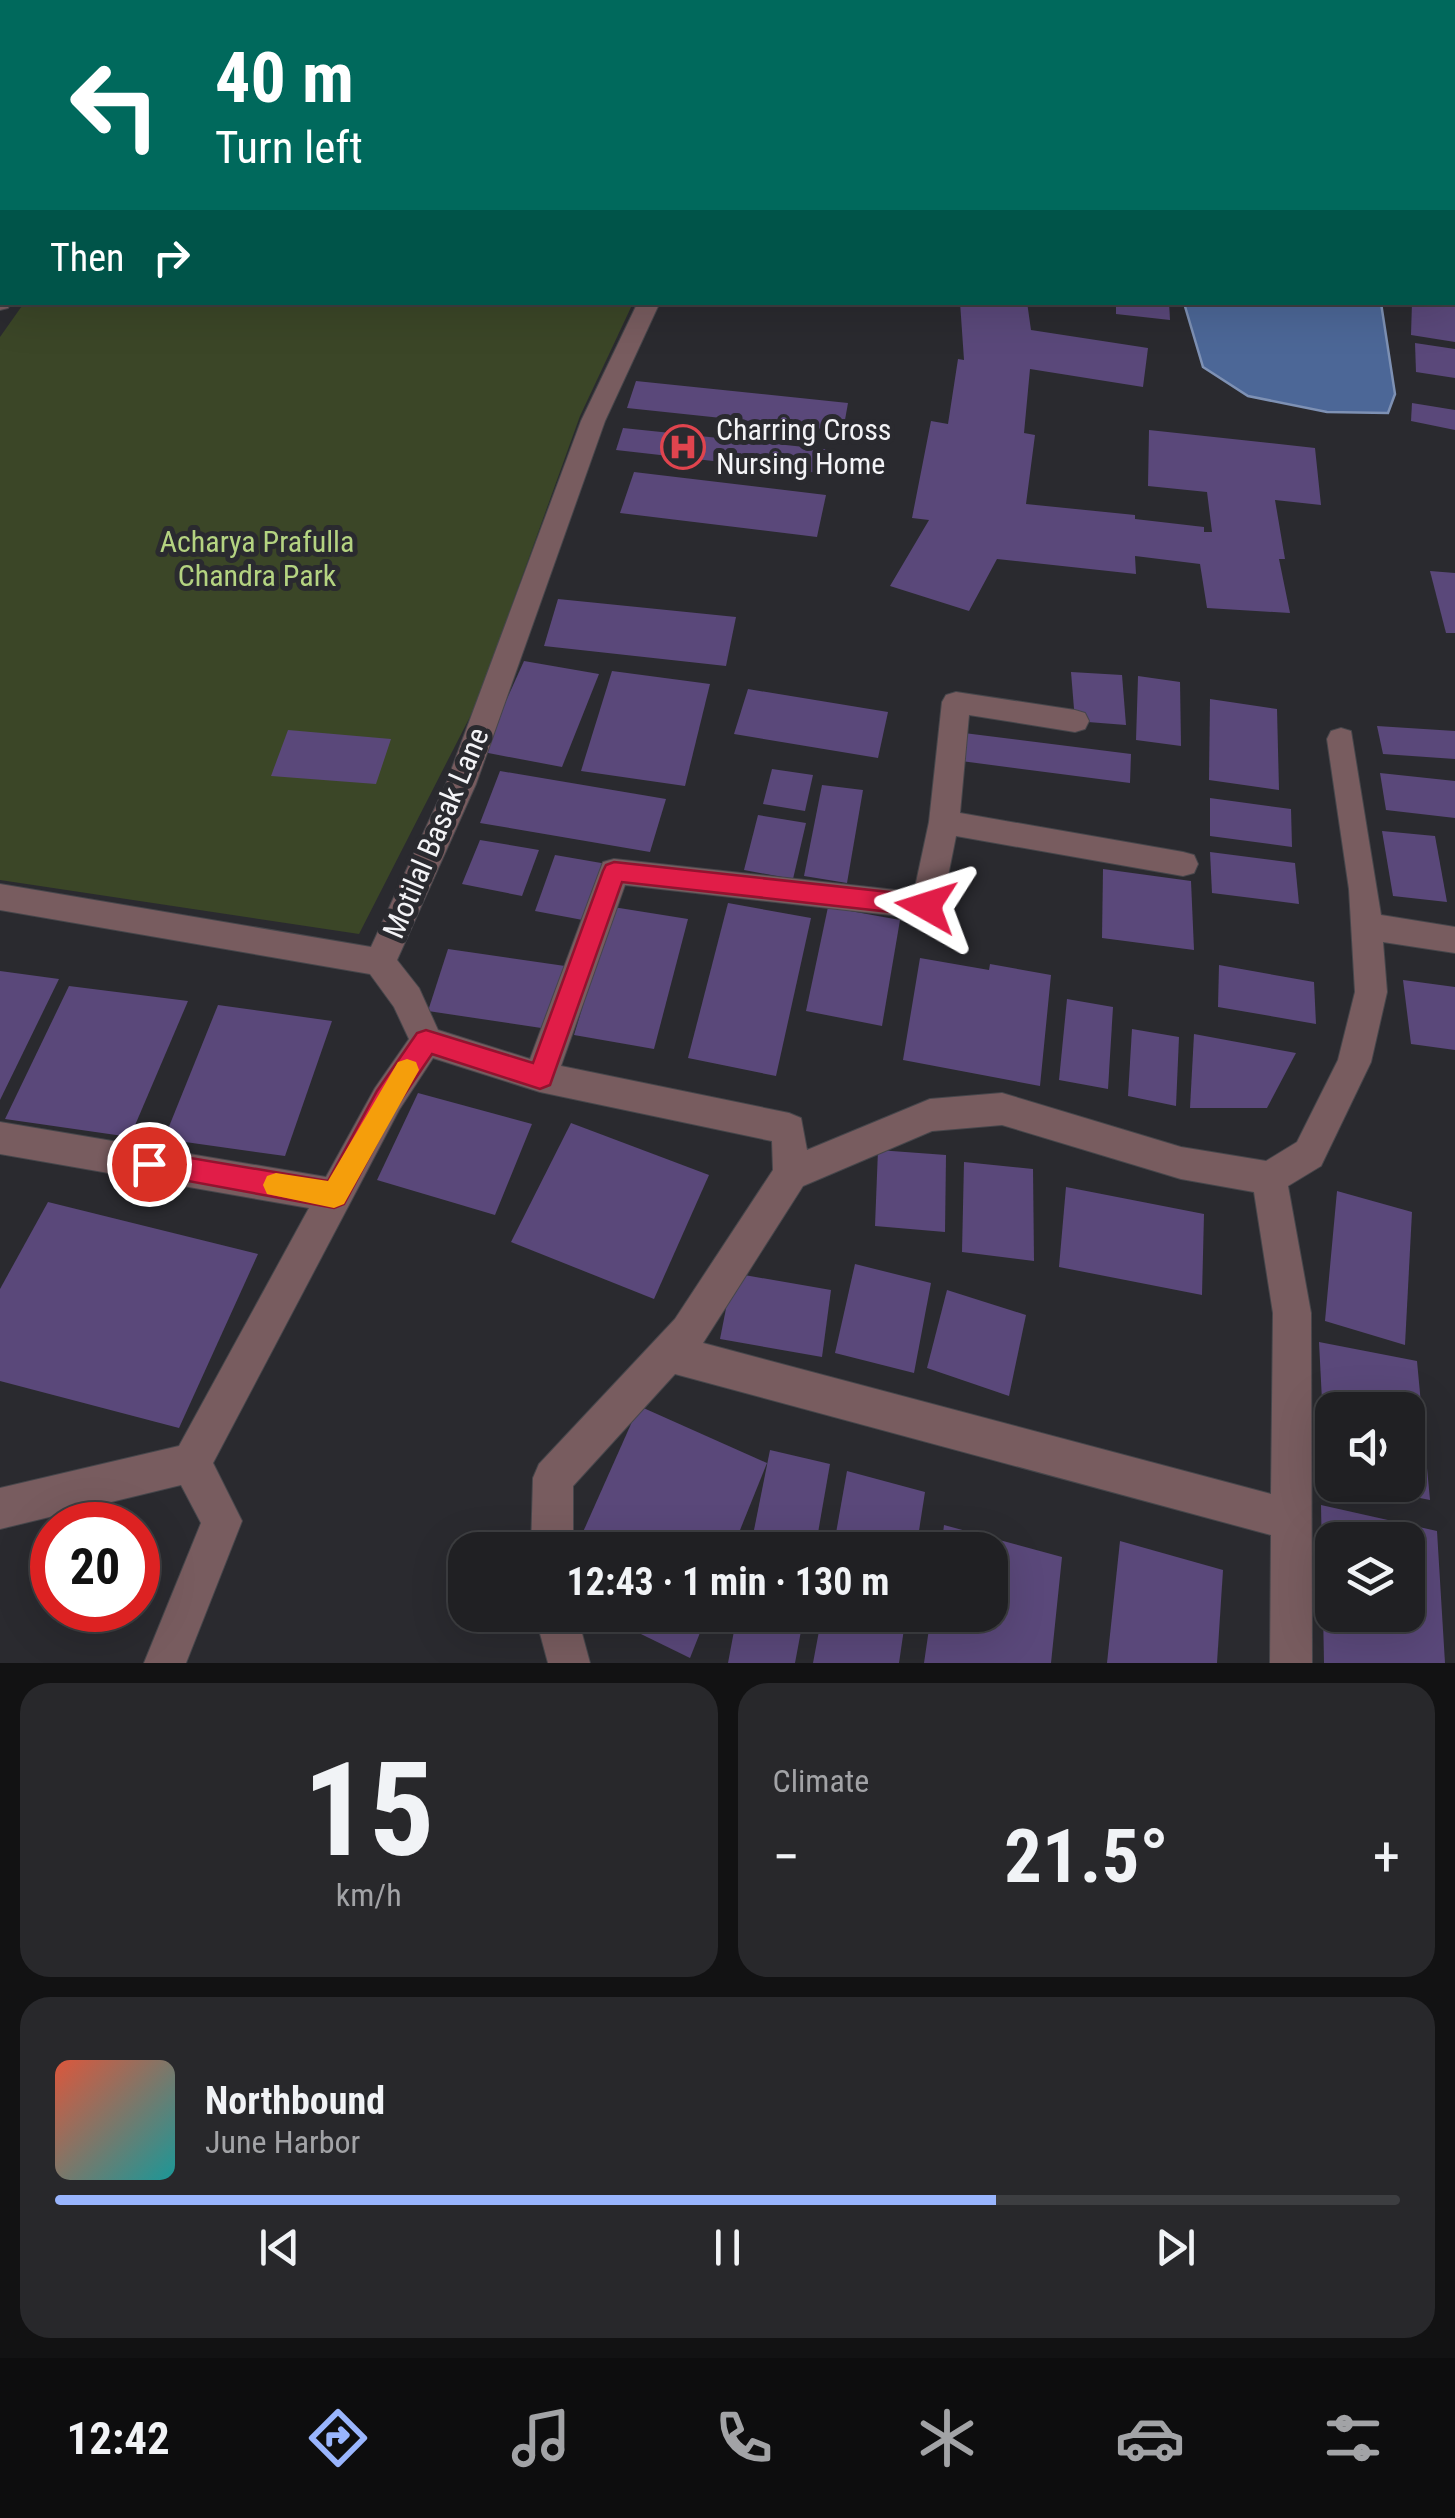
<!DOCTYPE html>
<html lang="en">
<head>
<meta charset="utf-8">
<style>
  body { margin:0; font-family:"Roboto Condensed",sans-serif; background:#28282b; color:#f1f3f6; height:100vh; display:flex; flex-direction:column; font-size:38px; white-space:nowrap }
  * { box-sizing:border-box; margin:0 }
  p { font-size:32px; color:#a2a3a6 }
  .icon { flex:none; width:55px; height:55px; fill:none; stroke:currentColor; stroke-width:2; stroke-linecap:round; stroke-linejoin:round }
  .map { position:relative; height:1663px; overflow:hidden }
  .sheet { display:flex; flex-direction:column; gap:20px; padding:20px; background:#121213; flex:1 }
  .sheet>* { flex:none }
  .banner { position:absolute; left:0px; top:0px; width:1455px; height:305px; box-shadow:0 10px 40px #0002,0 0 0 2px #3d3e41; background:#00695c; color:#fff; overflow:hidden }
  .buttons { position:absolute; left:1315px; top:1392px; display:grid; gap:20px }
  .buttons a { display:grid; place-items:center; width:110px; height:110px; border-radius:20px; background:#202023; box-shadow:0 10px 40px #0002,0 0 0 2px #3d3e41; font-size:50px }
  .speed { position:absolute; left:30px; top:1502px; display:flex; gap:20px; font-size:50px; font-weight:700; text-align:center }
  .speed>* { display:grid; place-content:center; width:130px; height:130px; border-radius:50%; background:#202023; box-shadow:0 10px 40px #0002,0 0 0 2px #3d3e41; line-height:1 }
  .speed .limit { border:15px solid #d22; background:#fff; color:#111 }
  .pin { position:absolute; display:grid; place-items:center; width:85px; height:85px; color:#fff; margin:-42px; border:5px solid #fff; border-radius:50%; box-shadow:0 2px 10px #0007 }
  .me { position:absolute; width:110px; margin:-55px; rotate:276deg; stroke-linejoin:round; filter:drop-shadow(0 0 8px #0008) }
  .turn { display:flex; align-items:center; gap:35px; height:210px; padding:0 50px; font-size:45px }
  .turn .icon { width:130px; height:130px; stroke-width:2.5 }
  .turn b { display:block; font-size:70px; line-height:85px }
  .then { display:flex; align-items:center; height:95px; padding:0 50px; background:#0003; gap:20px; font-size:38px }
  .big { font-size:75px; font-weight:700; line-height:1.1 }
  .sheet .tile { flex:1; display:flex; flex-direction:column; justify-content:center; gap:15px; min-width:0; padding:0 35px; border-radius:30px; background:#28282b }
  .sheet .dial { align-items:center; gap:0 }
  .dial b { font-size:130px; line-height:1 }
  .song { display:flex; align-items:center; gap:30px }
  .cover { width:120px; height:120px; border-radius:15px; background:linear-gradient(135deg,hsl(10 70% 55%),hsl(180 70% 35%)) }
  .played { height:10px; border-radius:5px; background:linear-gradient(90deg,#99b5fd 70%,#3d3e41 70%) }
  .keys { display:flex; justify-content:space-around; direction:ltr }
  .heat { display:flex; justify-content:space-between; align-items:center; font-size:55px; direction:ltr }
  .sheet .tiles { flex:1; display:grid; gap:20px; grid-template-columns:1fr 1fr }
  .tile:last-child { grid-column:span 2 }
  .trip { position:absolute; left:448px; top:1532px; width:560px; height:100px; border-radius:30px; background:#202023; box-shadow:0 10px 40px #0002,0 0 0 2px #3d3e41; font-weight:700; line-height:100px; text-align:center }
  .menu { display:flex; height:160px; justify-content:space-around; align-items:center; background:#0d0d0e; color:#a2a3a6 }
  .menu .icon { width:70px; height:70px }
  .menu .active { color:#99b5fd }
  .menu b { font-size:45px; color:#f1f3f6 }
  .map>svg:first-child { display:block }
  .green { fill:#3b4627 }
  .water { fill:#4c6797; stroke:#7e91b4; stroke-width:2.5 }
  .building { fill:#5a487a; fill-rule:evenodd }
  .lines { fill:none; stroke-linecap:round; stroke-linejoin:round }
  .minor-casing { stroke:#46464b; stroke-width:2 }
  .minor { fill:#785c5f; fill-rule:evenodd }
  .route { fill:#e11d48; stroke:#92132f; stroke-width:2.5 }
  .slow { fill:#f59e0b }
  .labels { text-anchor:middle; stroke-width:10; stroke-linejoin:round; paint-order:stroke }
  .poi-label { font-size:30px; fill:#f3f3f6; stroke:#2a2a2f; text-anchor:start }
  .park-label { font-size:30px; fill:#b4d381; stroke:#2a2a2f }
  .street-label { font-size:30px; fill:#f3f3f6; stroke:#2a2a2f }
</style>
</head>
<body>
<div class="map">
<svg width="1455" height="1663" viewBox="0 0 1455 1663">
  <rect width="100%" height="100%" fill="#2a2a2f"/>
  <!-- green -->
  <polygon class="green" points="24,303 633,303 580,416 476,705 359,934 0,880 0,337"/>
  <!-- water -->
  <polygon class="water" points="1184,303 1381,303 1395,394 1388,413 1327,412 1248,396 1203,367"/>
  <!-- building -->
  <g class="building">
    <polygon points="960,302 1027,302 1031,330 1148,348 1143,387 1030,369 1024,433 1035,435 1026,504 1135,515 1135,519 1204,527 1204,532 1212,532 1207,492 1148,486 1149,430 1315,448 1321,505 1275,500 1285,559 1279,559 1290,613 1207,608 1200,564 1135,556 1136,574 997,559 969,611 890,586 929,520 912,518 931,421 948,424 958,359 964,360"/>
    <polygon points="1116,302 1169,302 1170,320 1116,314"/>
    <polygon points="1412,302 1455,302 1455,342 1411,335"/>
    <polygon points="1415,343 1455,349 1455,378 1416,372"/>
    <polygon points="636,381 848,403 843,431 627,408"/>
    <polygon points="1412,403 1455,410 1455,430 1411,421"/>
    <polygon points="623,428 833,450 828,474 616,450"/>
    <polygon points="634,472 826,495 817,537 620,513"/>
    <polygon points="1430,571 1455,573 1455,633 1446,633"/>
    <polygon points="558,599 736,617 726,666 544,646"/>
    <polygon points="524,661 599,674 562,767 483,752"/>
    <polygon points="612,671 710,684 685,786 581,771"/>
    <polygon points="1071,672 1122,675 1126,725 1075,721"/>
    <polygon points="1138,676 1180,682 1181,746 1136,740"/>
    <polygon points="748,689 888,712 878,758 734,734"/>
    <polygon points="1210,699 1277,709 1279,790 1209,780"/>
    <polygon points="1377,726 1455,731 1455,759 1383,754"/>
    <polygon points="288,730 391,739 376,784 271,776"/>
    <polygon points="964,733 1131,754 1130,783 961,761"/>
    <polygon points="772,769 813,775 805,811 763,804"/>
    <polygon points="500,771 666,799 650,852 480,823"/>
    <polygon points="1380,773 1455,781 1455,818 1386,810"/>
    <polygon points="822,785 863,790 847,883 804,876"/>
    <polygon points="1210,798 1291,809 1292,847 1210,836"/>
    <polygon points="758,815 806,823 793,879 744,870"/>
    <polygon points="1382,831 1435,836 1447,902 1393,896"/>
    <polygon points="480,840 539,850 522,896 462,884"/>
    <polygon points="1210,852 1295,863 1299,904 1212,893"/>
    <polygon points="555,855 607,864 588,921 535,911"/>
    <polygon points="1103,869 1191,881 1194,950 1102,938"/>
    <polygon points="728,903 811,918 776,1076 688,1058"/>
    <polygon points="613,907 688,919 654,1049 574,1035"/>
    <polygon points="828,907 900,920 882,1026 806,1011"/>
    <polygon points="448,949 565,966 548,1029 428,1011"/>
    <polygon points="920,958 989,970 990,964 1051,975 1040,1086 903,1060"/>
    <polygon points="1219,965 1314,982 1316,1024 1218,1007"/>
    <polygon points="0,971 59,979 0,1100"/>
    <polygon points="1403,980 1455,987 1455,1050 1411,1044"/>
    <polygon points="69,986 188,1001 130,1137 5,1119"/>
    <polygon points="1067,999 1113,1007 1108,1089 1059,1080"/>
    <polygon points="218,1005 332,1021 285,1156 164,1139"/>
    <polygon points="1132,1029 1179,1037 1176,1106 1128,1096"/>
    <polygon points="1194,1034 1296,1053 1267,1108 1190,1108"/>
    <polygon points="418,1093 532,1124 495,1215 377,1180"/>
    <polygon points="571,1123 709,1175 654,1299 511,1242"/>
    <polygon points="878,1150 946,1155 945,1232 875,1226"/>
    <polygon points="964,1162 1033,1169 1034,1261 962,1252"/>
    <polygon points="1066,1187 1204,1214 1202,1295 1059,1267"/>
    <polygon points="1337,1191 1412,1212 1405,1345 1325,1321"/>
    <polygon points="48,1202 258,1254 179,1428 0,1381 0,1289"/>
    <polygon points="855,1264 931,1283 914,1373 835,1353"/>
    <polygon points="733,1273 831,1290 822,1357 720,1339"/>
    <polygon points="947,1290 1026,1315 1009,1396 927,1368"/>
    <polygon points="1319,1342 1417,1361 1430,1500 1364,1487 1408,1485 1408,1410 1332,1410 1332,1480 1326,1479"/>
    <polygon points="639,1406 767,1463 732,1550 575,1550"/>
    <polygon points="770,1450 830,1464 815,1550 750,1550"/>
    <polygon points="847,1471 925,1492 916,1550 833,1550"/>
    <path d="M1321 1505 1437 1531 1445 1663H1324ZM1332 1540H1408V1615H1332Z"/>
    <polygon points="944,1525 1062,1557 1051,1663 924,1663 931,1615 990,1615 990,1550 941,1550"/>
    <polygon points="1120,1541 1223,1570 1217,1663 1107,1663"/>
    <polygon points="602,1615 707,1615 690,1658"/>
    <polygon points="737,1615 804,1615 795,1663 728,1663"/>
    <polygon points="822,1615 906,1615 899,1663 813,1663"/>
  </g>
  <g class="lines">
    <!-- minor casing -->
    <g class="minor-casing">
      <g id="minor">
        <polygon points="762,0 780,0 782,2 764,2"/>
        <rect x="1452" y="35" width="3" height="10"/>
        <polygon points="0,75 2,76 2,88 0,87"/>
        <rect x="1452" y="100" width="3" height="12"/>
        <rect x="0" y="262" width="2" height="12"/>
        <rect x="1452" y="284" width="3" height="13"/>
        <polygon points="0,294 2,302 11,302 8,308 0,310"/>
        <path d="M638 302H660L605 421 476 784 397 960 419 988 438 1030 530 1059 603 862 614 859 914 892 929 822 942 702 946 695 956 692 1075 710 1085 713 1089 721 1085 729 1075 732 969 715 960 813 1183 852 1194 855 1198 864 1194 873 1183 876 956 836 942 906 937 915 926 919 625 885 561 1066 789 1113 801 1118 807 1150 930 1099 1002 1093 1181 1147 1266 1161 1297 1142 1338 1060 1355 992 1349 889 1327 739 1331 731 1341 728 1351 731 1381 915 1455 927V953L1383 942 1387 992 1371 1062 1321 1166 1288 1186 1311 1313 1312 1663H1270L1271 1535 675 1374 573 1486V1550H531L533 1478 539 1464 675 1319 773 1170 772 1141 540 1092 433 1058 399 1110 213 1463 242 1521 186 1663H144L201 1523 181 1485 0 1529V1488L179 1446 309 1208 0 1154V1122L326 1177 375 1088 409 1039 394 1007 370 974 0 910V884L371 947 446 784 581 421ZM1002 1125 1181 1179 1254 1192 1273 1313 1271 1494 703 1343 803 1186 932 1131Z"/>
        <polygon points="535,1615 577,1615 590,1663 548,1663"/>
      </g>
    </g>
    <!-- minor -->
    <use href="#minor" class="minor"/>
  </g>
  <!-- route -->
  <polygon class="route" points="614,862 926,896 934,899 938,906 934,913 926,916 622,882 550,1085 540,1089 432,1054 396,1107 344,1204 334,1208 139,1172 135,1164 139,1155 149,1151 328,1181 377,1091 417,1033 426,1030 533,1063 603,871 606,865"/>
  <!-- slow -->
  <polygon class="slow" points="407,1059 416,1062 419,1070 344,1204 334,1208 267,1194 263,1185 267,1176 276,1173 328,1181 398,1062"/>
  <!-- icons -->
  <defs>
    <g id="hospital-ring" transform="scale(2.25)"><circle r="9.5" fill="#2a2a2f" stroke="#e0444e" stroke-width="1.5"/><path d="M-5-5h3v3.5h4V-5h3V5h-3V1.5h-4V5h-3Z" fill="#e0444e"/></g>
  </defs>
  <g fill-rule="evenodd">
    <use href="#hospital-ring" x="683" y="447"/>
  </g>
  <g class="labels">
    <!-- poi labels -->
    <g class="poi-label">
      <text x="716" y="440">Charring Cross<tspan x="716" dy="34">Nursing Home</tspan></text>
    </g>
    <!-- park labels -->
    <g class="park-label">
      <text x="257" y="552">Acharya Prafulla<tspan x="257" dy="34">Chandra Park</tspan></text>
    </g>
    <!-- street labels -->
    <g class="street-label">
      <text transform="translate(436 833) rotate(-67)" y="10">Motilal Basak Lane</text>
    </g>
  </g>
</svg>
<div class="buttons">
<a><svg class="icon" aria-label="sound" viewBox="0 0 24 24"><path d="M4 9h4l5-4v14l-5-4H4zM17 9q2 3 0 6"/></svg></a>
<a><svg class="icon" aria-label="layers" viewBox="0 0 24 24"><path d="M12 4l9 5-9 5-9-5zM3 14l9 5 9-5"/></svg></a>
</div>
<div class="speed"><div class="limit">20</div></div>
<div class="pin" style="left:149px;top:1164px;background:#d93025"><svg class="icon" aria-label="arrive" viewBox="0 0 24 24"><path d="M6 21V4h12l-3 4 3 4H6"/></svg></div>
<svg class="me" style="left:926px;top:906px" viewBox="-20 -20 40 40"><path d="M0-17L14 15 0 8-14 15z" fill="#e11d48" stroke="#fff" stroke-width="4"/></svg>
<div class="trip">12:43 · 1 min · 130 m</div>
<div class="banner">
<div class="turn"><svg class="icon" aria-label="left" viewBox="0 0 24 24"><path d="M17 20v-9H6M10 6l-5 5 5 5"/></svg><div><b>40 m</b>Turn left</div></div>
<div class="then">Then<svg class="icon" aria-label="right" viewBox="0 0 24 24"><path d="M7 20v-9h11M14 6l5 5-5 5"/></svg></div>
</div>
</div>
<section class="sheet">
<div class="tiles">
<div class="tile dial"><b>15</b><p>km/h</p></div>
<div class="tile"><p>Climate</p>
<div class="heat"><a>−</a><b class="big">21.5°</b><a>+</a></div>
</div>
<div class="tile">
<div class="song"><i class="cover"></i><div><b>Northbound</b><p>June Harbor</p></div></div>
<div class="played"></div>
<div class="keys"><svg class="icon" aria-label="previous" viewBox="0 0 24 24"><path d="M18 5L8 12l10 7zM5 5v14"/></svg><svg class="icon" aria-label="pause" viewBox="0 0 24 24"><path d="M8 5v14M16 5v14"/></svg><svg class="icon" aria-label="next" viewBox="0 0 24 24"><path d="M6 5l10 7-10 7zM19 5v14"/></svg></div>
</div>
</div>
</section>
<nav class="menu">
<b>12:42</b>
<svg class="icon active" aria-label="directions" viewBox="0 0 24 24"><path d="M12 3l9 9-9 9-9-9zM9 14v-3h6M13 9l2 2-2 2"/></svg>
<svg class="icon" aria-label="music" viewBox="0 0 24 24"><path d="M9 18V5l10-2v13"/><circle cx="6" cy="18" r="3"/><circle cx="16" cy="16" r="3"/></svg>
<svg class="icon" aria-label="phone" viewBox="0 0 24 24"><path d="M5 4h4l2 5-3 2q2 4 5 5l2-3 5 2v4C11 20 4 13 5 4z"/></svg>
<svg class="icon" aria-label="climate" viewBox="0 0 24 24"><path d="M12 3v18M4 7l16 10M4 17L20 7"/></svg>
<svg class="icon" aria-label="car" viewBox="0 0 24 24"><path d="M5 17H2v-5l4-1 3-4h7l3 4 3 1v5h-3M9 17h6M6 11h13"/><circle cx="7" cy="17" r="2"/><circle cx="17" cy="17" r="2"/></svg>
<svg class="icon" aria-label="filters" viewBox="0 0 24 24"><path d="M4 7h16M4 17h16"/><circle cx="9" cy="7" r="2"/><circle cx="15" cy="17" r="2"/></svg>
</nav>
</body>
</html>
